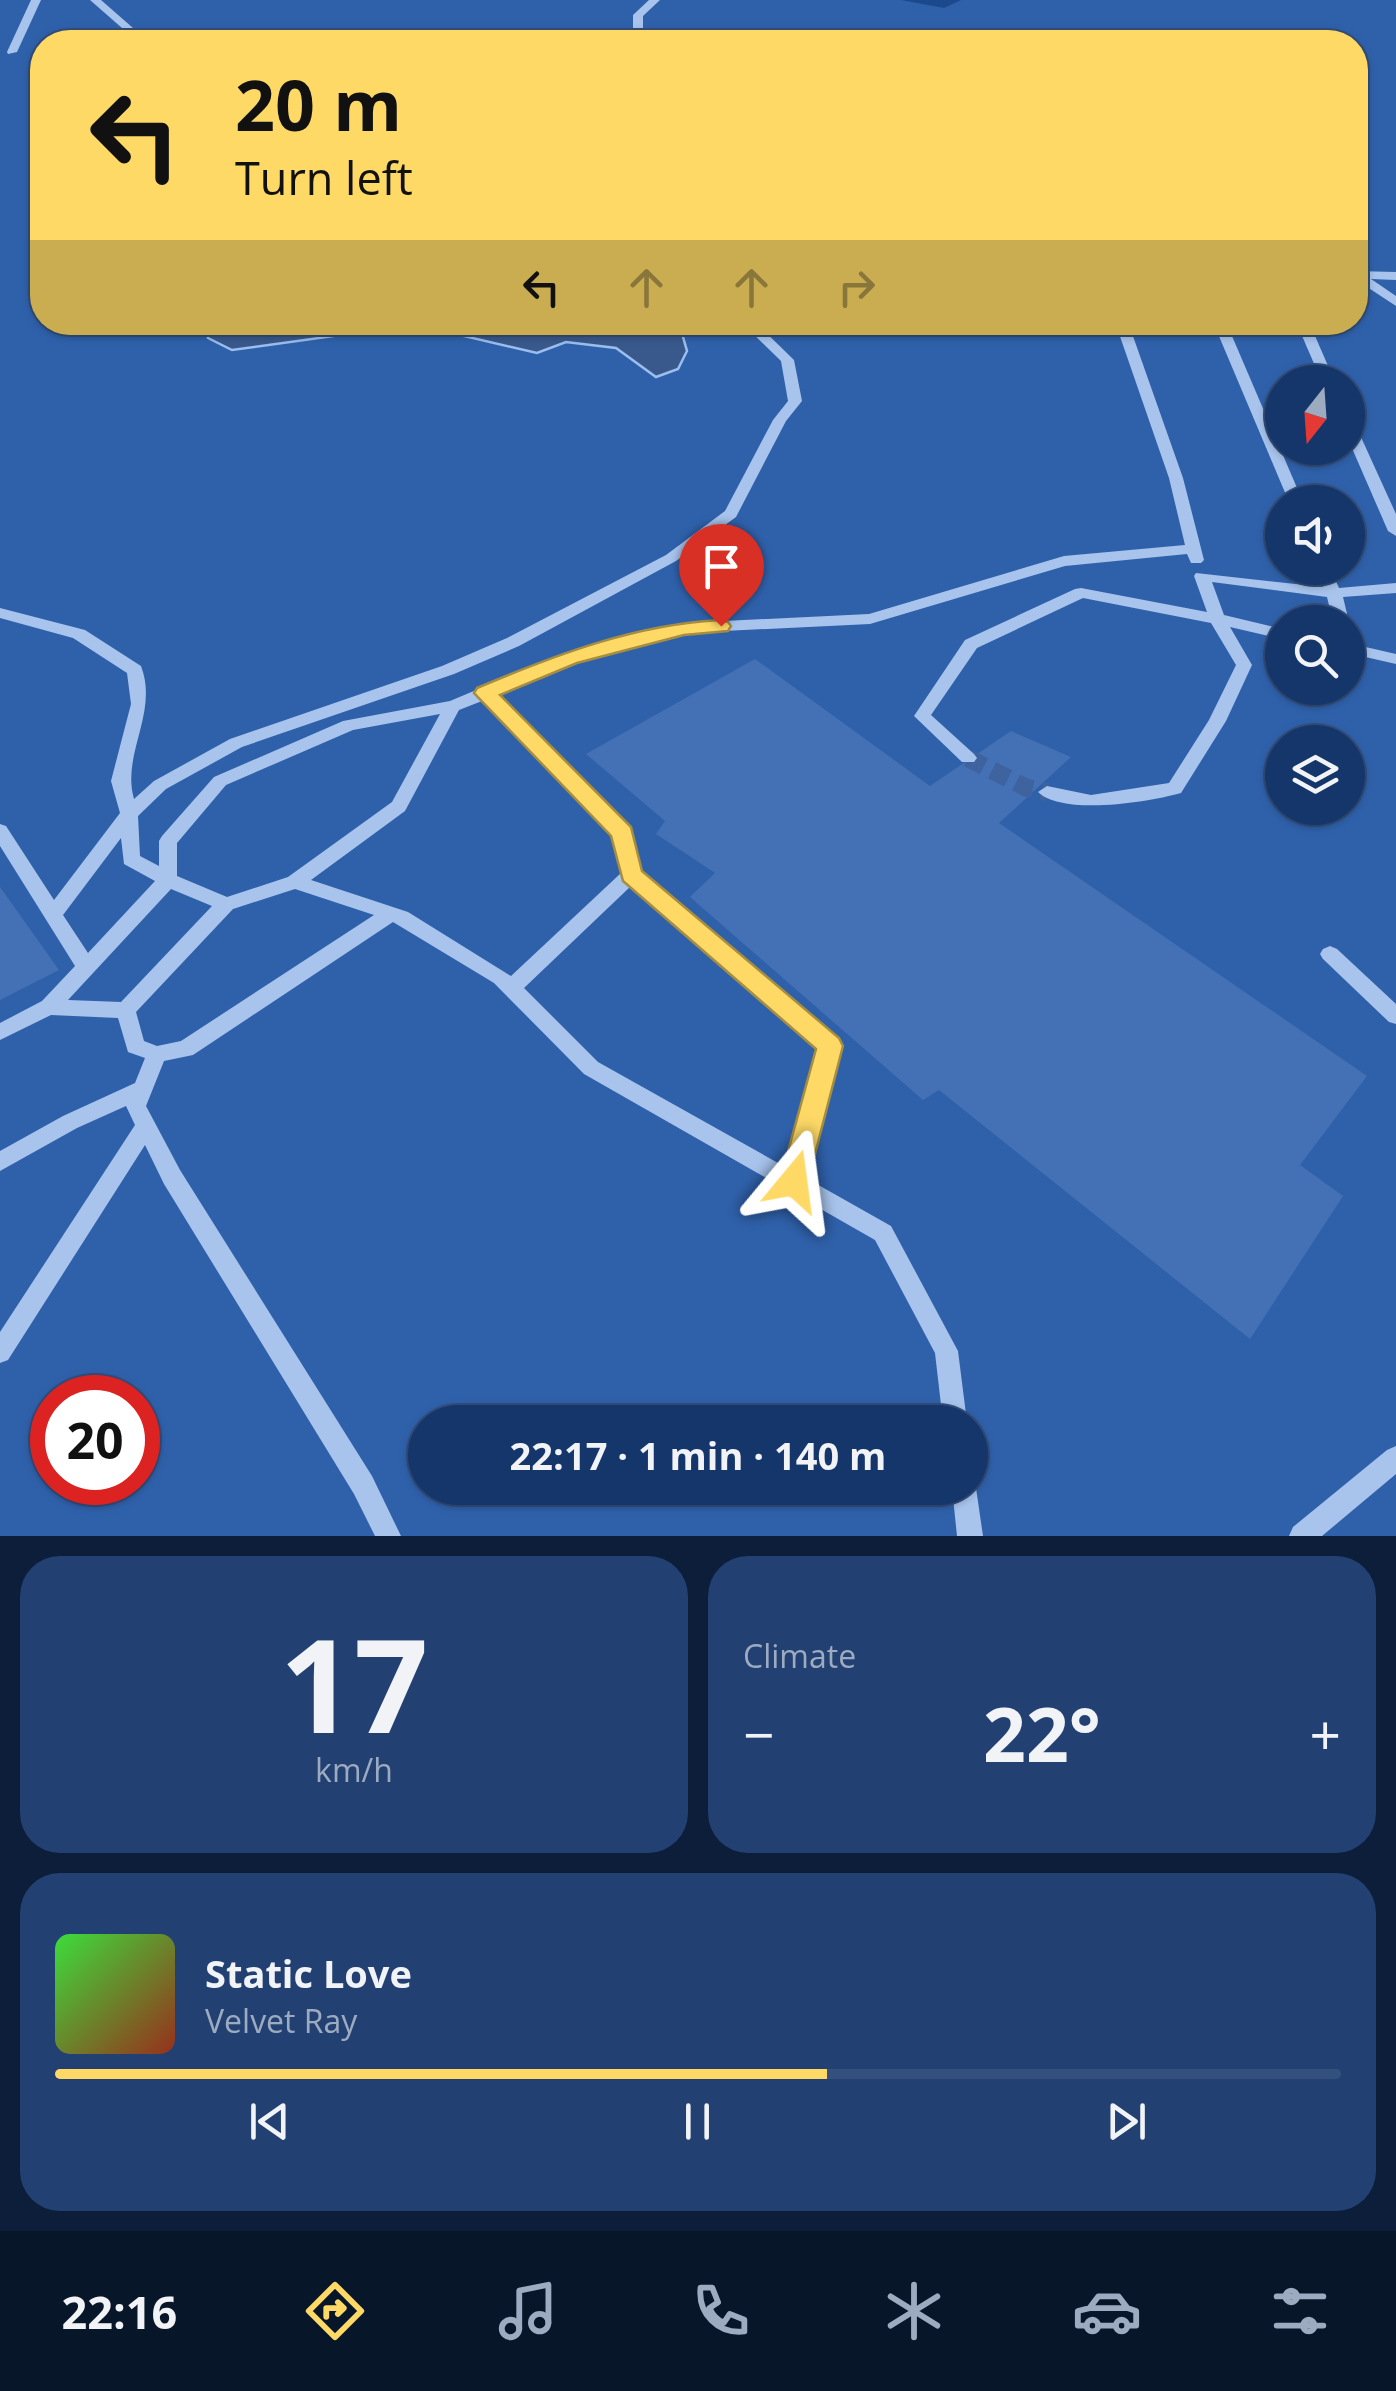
<!DOCTYPE html>
<html lang="en">
<head>
<meta charset="utf-8">
<style>
  body { margin:0; font-family:"Open Sans",sans-serif; background:#224172; color:#f1f3f6; height:100vh; display:flex; flex-direction:column; font-size:38px; white-space:nowrap }
  * { box-sizing:border-box; margin:0 }
  p { font-size:32px; color:#9dabc1 }
  .icon { flex:none; width:55px; height:55px; fill:none; stroke:currentColor; stroke-width:2; stroke-linecap:round; stroke-linejoin:round }
  .map { position:relative; height:1536px; overflow:hidden }
  .side { display:flex; flex-direction:column; gap:20px; padding:20px; background:#0c1e3a; flex:1 }
  .side>* { flex:none }
  .guide { position:absolute; left:30px; top:30px; width:1338px; height:305px; border-radius:40px; box-shadow:0 2px 8px #0004,0 0 0 2px #34507e; background:#fed966; color:#111; overflow:hidden }
  .needle { width:65px; rotate:197deg }
  .controls { position:absolute; left:1265px; top:365px; display:grid; gap:20px }
  .controls a { display:grid; place-items:center; width:100px; height:100px; border-radius:50%; background:#15366a; box-shadow:0 2px 8px #0004,0 0 0 2px #34507e; font-size:50px }
  .speed { position:absolute; left:30px; top:1375px; display:flex; gap:20px; font-size:50px; font-weight:700; text-align:center }
  .speed>* { display:grid; place-content:center; width:130px; height:130px; border-radius:50%; background:#15366a; box-shadow:0 2px 8px #0004,0 0 0 2px #34507e; line-height:1 }
  .speed .limit { border:15px solid #d22; background:#fff; color:#111 }
  .pin { position:absolute; display:grid; place-items:center; width:85px; height:85px; color:#fff; margin:-102px -42px; border-radius:50% 50% 50% 0; rotate:-45deg; box-shadow:0 0 10px #0007 }
  .pin .icon { rotate:45deg }
  .me { position:absolute; width:110px; margin:-55px; rotate:16deg; stroke-linejoin:round; filter:drop-shadow(0 0 8px #0008) }
  .turn { display:flex; align-items:center; gap:35px; height:210px; padding:0 40px; font-size:45px }
  .turn .icon { width:130px; height:130px; stroke-width:2.5 }
  .turn b { display:block; font-size:70px; line-height:85px }
  .lanes { display:flex; align-items:center; height:95px; padding:0 40px; background:#0003; justify-content:center; gap:50px; direction:ltr }
  .lanes .off { opacity:.35 }
  .big { font-size:75px; font-weight:700; line-height:1.1 }
  .side .card { flex:1; display:flex; flex-direction:column; justify-content:center; gap:15px; min-width:0; padding:0 35px; border-radius:40px; background:#224172 }
  .side .dial { align-items:center; gap:0 }
  .dial b { font-size:130px; line-height:1 }
  .song { display:flex; align-items:center; gap:30px }
  .cover { width:120px; height:120px; border-radius:15px; background:linear-gradient(135deg,hsl(120 70% 55%),hsl(10 70% 35%)) }
  .played { height:10px; border-radius:5px; background:linear-gradient(90deg,#fed966 60%,#34507e 60%) }
  .keys { display:flex; justify-content:space-around; direction:ltr }
  .heat { display:flex; justify-content:space-between; align-items:center; font-size:55px; direction:ltr }
  .side .tiles { flex:1; display:grid; gap:20px; grid-template-columns:1fr 1fr }
  .card:last-child { grid-column:span 2 }
  .trip { position:absolute; left:408px; top:1405px; width:580px; height:100px; border-radius:50px; background:#15366a; box-shadow:0 2px 8px #0004,0 0 0 2px #34507e; font-weight:700; line-height:100px; text-align:center }
  .tab-bar { display:flex; height:160px; justify-content:space-around; align-items:center; background:#08162a; color:#9dabc1 }
  .tab-bar .icon { width:70px; height:70px }
  .tab-bar .current { color:#fed966 }
  .tab-bar b { font-size:45px; color:#f1f3f6 }
  .map>svg:first-child { display:block }
  .green { fill:#2f61ab; fill-rule:evenodd }
  .water { fill:#39598c; stroke:#9bbeef; stroke-width:2.5 }
  .building { fill:#4471b5 }
  .lines { fill:none; stroke-linecap:round; stroke-linejoin:round }
  .minor-tunnel { stroke:#3e639e; stroke-width:18; stroke-dasharray:18 9; stroke-linecap:butt }
  .minor { fill:#a8c4ed; fill-rule:evenodd }
  .route { fill:#fed966; stroke:#a58d42; stroke-width:2.5 }
</style>
</head>
<body>
<div class="map">
<svg width="1396" height="1536" viewBox="0 0 1396 1536">
  <rect width="100%" height="100%" fill="#1c488d"/>
  <!-- green -->
  <path class="green" d="M0 0H901L944 8 961 0H1396V1536H0ZM42 42H1355V322H42ZM1282 382H1348V448H1282ZM1282 502H1348V568H1282ZM1282 622H1348V688H1282ZM1282 742H1348V808H1282ZM52 1398H138V1482H52ZM425 1422H970V1488H425Z"/>
  <!-- water -->
  <polygon class="water" points="205,323 679,323 687,351 678,369 656,377 616,348 566,342 537,353 430,328 355,333 232,350 208,338"/>
  <!-- building -->
  <g class="building">
    <polygon points="755,659 930,786 1011,731 1071,757 999,823 1367,1076 1300,1165 1343,1196 1250,1339 939,1090 923,1100 690,897 715,873 656,834 665,821 586,754"/>
    <polygon points="0,887 59,970 0,1000"/>
  </g>
  <g class="lines">
    <!-- minor-tunnel -->
    <polyline class="minor-tunnel" points="968,758 1027,788 1047,792"/>
    <!-- minor -->
    <g class="minor">
      <polygon points="31,0 41,0 17,52 8,54 7,52"/>
      <polygon points="90,0 101,0 149,42 138,42"/>
      <polygon points="649,0 660,0 643,16 643,42 633,42 633,15"/>
      <polygon points="1355,271 1396,272 1396,280 1371,279 1396,296 1396,306 1355,279"/>
      <path d="M741 322H755L794 360 802 401 786 421 736 517 676 561 519 646 454 674 242 747 166 789 138 816 140 856 159 866V841L162 836 214 777 343 721 450 701 564 653 683 623 869 614 1064 556 1185 545 1169 478 1115 322H1128L1183 478 1204 560 1201 563H1191L1187 554 1065 566 870 624 683 633 575 661 496 695 628 828 640 872 837 1040 840 1046 806 1178 891 1226 958 1351 967 1422H943L935 1353 875 1240 584 1074 494 983 393 922 193 1055 164 1061 146 1106 180 1170 372 1476 401 1536H375L354 1494 164 1184 145 1145 8 1360 0 1363V1332L135 1125 126 1106 77 1128 0 1171V1151L63 1116 135 1083 145 1058 128 1052 118 1018 51 1015 0 1040V1023L42 1001 75 966 0 846V824L6 826 54 900 120 813 111 781 131 704 127 673 73 638 0 618V608L85 630 141 666C159 713 121 754 134 799L154 781 230 739 442 666 507 638 666 555 725 511 773 420 788 401 781 361ZM482 701 613 836 621 873 511 976 408 912 311 880 405 811 459 710ZM440 714 392 802 288 877 227 897 177 876V843L226 785 353 730ZM121 838 124 864 155 881 88 953 63 915ZM631 886 819 1049 787 1168 598 1062 524 988ZM171 889 212 906 121 1002 68 1000ZM295 889 374 915 181 1041 157 1046 144 1041 136 1012 233 909Z"/>
      <polygon points="1213,322 1226,322 1303,502 1289,502"/>
      <polygon points="1296,322 1309,322 1335,382 1322,382"/>
      <polygon points="1348,420 1355,424 1396,514 1396,536 1388,531 1348,439"/>
      <path d="M1315 568H1330L1339 588 1396 583V593L1343 597 1349 622 1348 624 1333 622 1327 597 1212 582 1224 615 1282 629V639L1230 627 1252 665 1226 721 1181 793C1149 802 1063 816 1038 792L1047 786 1091 795 1169 783 1209 720 1236 665 1211 623 1083 598 977 648 931 715 974 754 977 758 974 762H962L914 716 965 640 1075 589 1081 588 1207 612 1194 576 1196 573 1323 587Z"/>
      <polygon points="1348,643 1396,654 1396,664 1348,653"/>
      <polygon points="1330,946 1337,949 1396,1004 1396,1024 1389,1022 1323,959 1320,954 1323,949"/>
      <polygon points="1396,1446 1396,1474 1322,1536 1289,1536 1293,1527 1387,1450"/>
      <polygon points="970,1478 976,1488 983,1536 957,1536 952,1488 970,1488"/>
    </g>
  </g>
  <!-- route -->
  <path class="route" d="M721 620 728 622 731 626 728 631 684 635 577 663 500 695 631 827 642 871 839 1038 843 1046 808 1181 804 1190 794 1193 784 1190 780 1181 816 1049 623 881 611 836 474 693 477 688C555 655 636 624 721 620Z"/>
</svg>
<div class="controls">
<a><svg class="needle" viewBox="-14 -14 28 28"><path d="M0-13l5 13h-10z" fill="#e53935"/><path d="M0 13l5-13h-10z" fill="#9dabc1"/></svg></a>
<a><svg class="icon" aria-label="sound" viewBox="0 0 24 24"><path d="M4 9h4l5-4v14l-5-4H4zM17 9q2 3 0 6"/></svg></a>
<a><svg class="icon" aria-label="search" viewBox="0 0 24 24"><circle cx="10" cy="10" r="6"/><path d="M15 15l6 6"/></svg></a>
<a><svg class="icon" aria-label="layers" viewBox="0 0 24 24"><path d="M12 4l9 5-9 5-9-5zM3 14l9 5 9-5"/></svg></a>
</div>
<div class="speed"><div class="limit">20</div></div>
<div class="pin" style="left:721px;top:626px;background:#d93025"><svg class="icon" aria-label="arrive" viewBox="0 0 24 24"><path d="M6 21V4h12l-3 4 3 4H6"/></svg></div>
<svg class="me" style="left:794px;top:1181px" viewBox="-20 -20 40 40"><path d="M0-17L14 15 0 8-14 15z" fill="#fed966" stroke="#fff" stroke-width="4"/></svg>
<div class="trip">22:17 · 1 min · 140 m</div>
<div class="guide">
<div class="turn"><svg class="icon" aria-label="left" viewBox="0 0 24 24"><path d="M17 20v-9H6M10 6l-5 5 5 5"/></svg><div><b>20 m</b>Turn left</div></div>
<div class="lanes"><svg class="icon" aria-label="left" viewBox="0 0 24 24"><path d="M17 20v-9H6M10 6l-5 5 5 5"/></svg><svg class="icon off" aria-label="ahead" viewBox="0 0 24 24"><path d="M12 20V5M6 11l6-6 6 6"/></svg><svg class="icon off" aria-label="ahead" viewBox="0 0 24 24"><path d="M12 20V5M6 11l6-6 6 6"/></svg><svg class="icon off" aria-label="right" viewBox="0 0 24 24"><path d="M7 20v-9h11M14 6l5 5-5 5"/></svg></div>
</div>
</div>
<section class="side">
<div class="tiles">
<div class="card dial"><b>17</b><p>km/h</p></div>
<div class="card"><p>Climate</p>
<div class="heat"><a>−</a><b class="big">22°</b><a>+</a></div>
</div>
<div class="card">
<div class="song"><i class="cover"></i><div><b>Static Love</b><p>Velvet Ray</p></div></div>
<div class="played"></div>
<div class="keys"><svg class="icon" aria-label="previous" viewBox="0 0 24 24"><path d="M18 5L8 12l10 7zM5 5v14"/></svg><svg class="icon" aria-label="pause" viewBox="0 0 24 24"><path d="M8 5v14M16 5v14"/></svg><svg class="icon" aria-label="next" viewBox="0 0 24 24"><path d="M6 5l10 7-10 7zM19 5v14"/></svg></div>
</div>
</div>
</section>
<nav class="tab-bar">
<b>22:16</b>
<svg class="icon current" aria-label="directions" viewBox="0 0 24 24"><path d="M12 3l9 9-9 9-9-9zM9 14v-3h6M13 9l2 2-2 2"/></svg>
<svg class="icon" aria-label="music" viewBox="0 0 24 24"><path d="M9 18V5l10-2v13"/><circle cx="6" cy="18" r="3"/><circle cx="16" cy="16" r="3"/></svg>
<svg class="icon" aria-label="phone" viewBox="0 0 24 24"><path d="M5 4h4l2 5-3 2q2 4 5 5l2-3 5 2v4C11 20 4 13 5 4z"/></svg>
<svg class="icon" aria-label="climate" viewBox="0 0 24 24"><path d="M12 3v18M4 7l16 10M4 17L20 7"/></svg>
<svg class="icon" aria-label="car" viewBox="0 0 24 24"><path d="M5 17H2v-5l4-1 3-4h7l3 4 3 1v5h-3M9 17h6M6 11h13"/><circle cx="7" cy="17" r="2"/><circle cx="17" cy="17" r="2"/></svg>
<svg class="icon" aria-label="filters" viewBox="0 0 24 24"><path d="M4 7h16M4 17h16"/><circle cx="9" cy="7" r="2"/><circle cx="15" cy="17" r="2"/></svg>
</nav>
</body>
</html>
